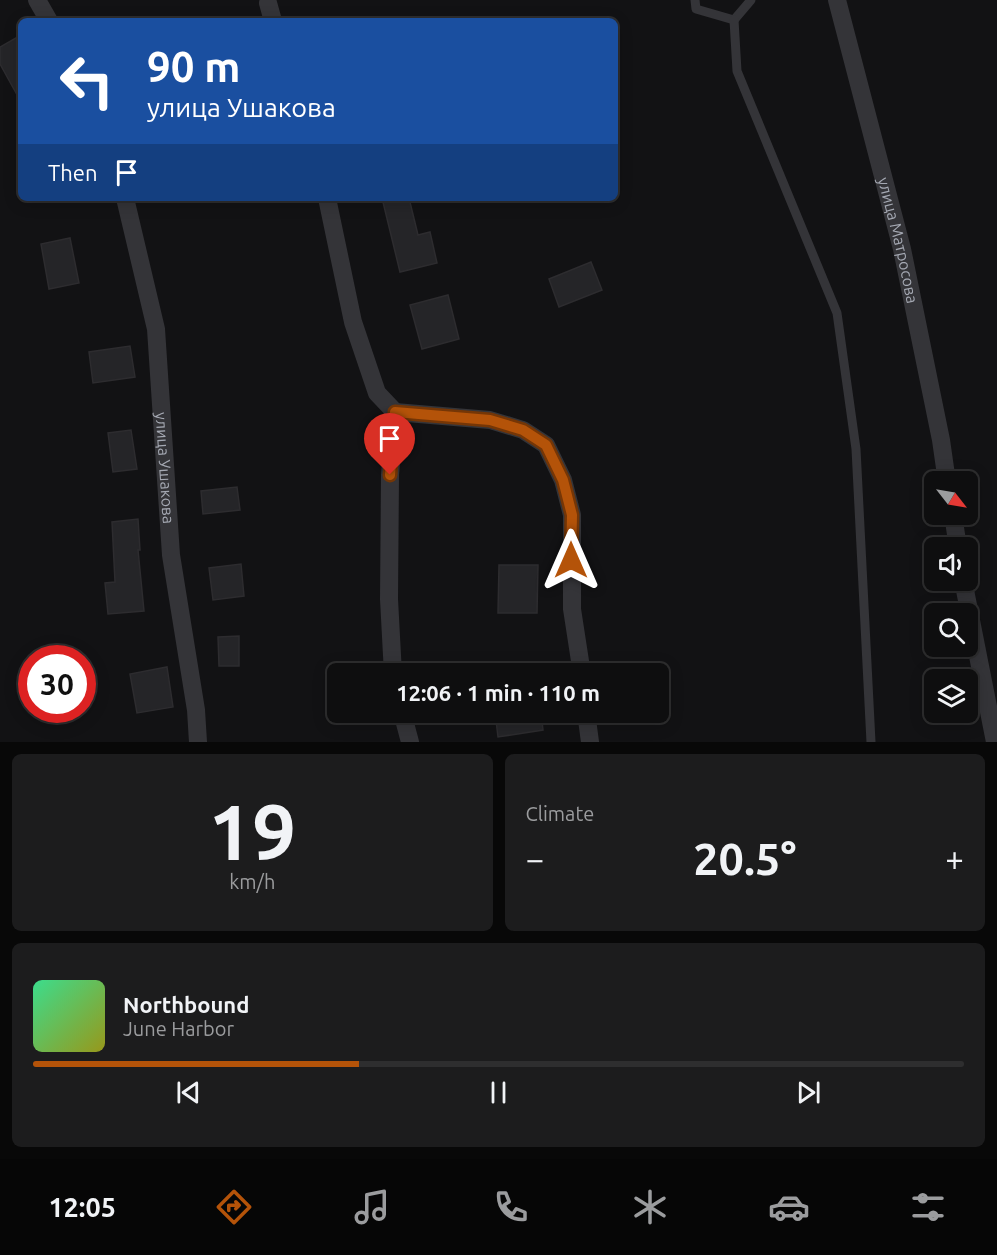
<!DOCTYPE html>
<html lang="en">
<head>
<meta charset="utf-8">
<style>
  body { margin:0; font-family:Ubuntu,sans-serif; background:#1c1c1d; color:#f1f3f6; height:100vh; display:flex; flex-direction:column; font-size:22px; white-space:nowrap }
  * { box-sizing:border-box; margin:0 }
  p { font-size:20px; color:#9b9c9e }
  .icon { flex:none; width:33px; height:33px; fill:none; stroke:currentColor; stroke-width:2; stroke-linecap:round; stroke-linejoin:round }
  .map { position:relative; height:742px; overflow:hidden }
  .details { display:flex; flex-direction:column; gap:12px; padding:12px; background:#080808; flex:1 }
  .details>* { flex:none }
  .hud { position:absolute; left:18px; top:18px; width:600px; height:183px; border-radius:9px; box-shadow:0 3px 15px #0003,0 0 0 2px #2e2e2f; background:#1a4fa0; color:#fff; overflow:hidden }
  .needle { width:39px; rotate:121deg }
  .tools { position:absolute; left:924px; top:471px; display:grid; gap:12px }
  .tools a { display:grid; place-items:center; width:54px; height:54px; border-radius:9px; background:#0e0e0f; box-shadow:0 3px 15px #0003,0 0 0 2px #2e2e2f; font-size:30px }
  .speed { position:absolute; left:18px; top:645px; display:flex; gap:12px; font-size:30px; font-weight:700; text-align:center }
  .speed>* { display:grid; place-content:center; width:78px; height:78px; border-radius:50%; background:#0e0e0f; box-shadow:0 3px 15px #0003,0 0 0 2px #2e2e2f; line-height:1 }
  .speed .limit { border:9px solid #d22; background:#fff; color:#111 }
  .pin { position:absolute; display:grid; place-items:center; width:51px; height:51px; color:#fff; margin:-62px -26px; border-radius:50% 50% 50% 0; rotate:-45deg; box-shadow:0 0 6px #0007 }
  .pin .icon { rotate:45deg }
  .me { position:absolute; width:66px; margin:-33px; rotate:0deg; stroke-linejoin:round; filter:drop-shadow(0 0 4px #0008) }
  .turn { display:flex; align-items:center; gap:21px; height:126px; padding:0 30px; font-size:27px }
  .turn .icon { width:78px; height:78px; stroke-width:2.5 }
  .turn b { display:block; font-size:42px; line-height:51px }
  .then { display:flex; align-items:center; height:57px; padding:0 30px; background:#0003; gap:12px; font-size:22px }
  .big { font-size:45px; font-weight:600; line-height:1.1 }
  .details .tile { flex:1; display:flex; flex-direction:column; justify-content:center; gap:9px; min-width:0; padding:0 21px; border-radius:9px; background:#1c1c1d }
  .details .dial { align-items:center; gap:0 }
  .dial b { font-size:78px; line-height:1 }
  .song { display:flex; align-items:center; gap:18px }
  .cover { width:72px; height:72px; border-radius:9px; background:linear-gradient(135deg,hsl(150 70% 55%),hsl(60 70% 35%)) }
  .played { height:6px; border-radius:3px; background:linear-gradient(90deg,#b45309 35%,#2e2e2f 35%) }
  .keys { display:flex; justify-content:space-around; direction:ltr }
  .heat { display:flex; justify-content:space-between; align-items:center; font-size:33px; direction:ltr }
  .details .tiles { flex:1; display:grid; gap:12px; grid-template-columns:1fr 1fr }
  .tile:last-child { grid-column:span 2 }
  .trip { position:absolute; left:327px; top:663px; width:342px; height:60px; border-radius:9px; background:#0e0e0f; box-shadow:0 3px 15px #0003,0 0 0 2px #2e2e2f; font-weight:600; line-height:60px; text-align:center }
  .tab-bar { display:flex; height:96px; justify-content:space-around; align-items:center; background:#060606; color:#9b9c9e }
  .tab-bar .icon { width:42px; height:42px }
  .tab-bar .current { color:#b45309 }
  .tab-bar b { font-size:27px; color:#f1f3f6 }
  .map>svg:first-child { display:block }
  .building { fill:#252528; stroke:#2d2c2f; stroke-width:1.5 }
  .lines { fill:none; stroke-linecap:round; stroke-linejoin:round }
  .lane { stroke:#343438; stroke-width:9 }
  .street { stroke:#343438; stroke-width:18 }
  .route-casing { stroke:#753606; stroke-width:15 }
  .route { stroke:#b45309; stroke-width:10 }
  .labels { text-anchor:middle; stroke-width:6; stroke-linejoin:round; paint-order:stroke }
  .street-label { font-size:16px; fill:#a5a9b3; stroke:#0d0d0f }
</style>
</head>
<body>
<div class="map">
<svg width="997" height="742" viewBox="0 0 997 742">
  <rect width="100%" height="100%" fill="#121214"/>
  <!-- building -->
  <g class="building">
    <polygon points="21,35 21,102 0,64 0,47"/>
    <polygon points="382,198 409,198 418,235 430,232 437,263 400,272"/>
    <polygon points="70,238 79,283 49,289 41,244"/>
    <polygon points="591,262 602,290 559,307 549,279"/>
    <polygon points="448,295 459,339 422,349 410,305"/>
    <polygon points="130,346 135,377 93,383 89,352"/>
    <polygon points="131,430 137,469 113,472 108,433"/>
    <polygon points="237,487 240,510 203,514 201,491"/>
    <polygon points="138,519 140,550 138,550 144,611 108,614 105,583 115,582 112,522"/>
    <polygon points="241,564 244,596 213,600 209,568"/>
    <polygon points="499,565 538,565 537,613 498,613"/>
    <polygon points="239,636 239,666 219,666 218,637"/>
    <polygon points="167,667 173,707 137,713 130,674"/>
    <polygon points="495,712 541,712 543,730 498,737"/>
  </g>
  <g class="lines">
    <!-- lane -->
    <g class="lane">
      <polyline points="695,0 696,9 734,20 751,0"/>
      <polyline points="734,20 737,71 837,313 856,449 871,742"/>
    </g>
    <!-- street -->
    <g class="street">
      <polyline points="37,0 49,21"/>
      <path id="s1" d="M837 0 902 249 941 440 947 482"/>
      <polyline points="268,3 273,21"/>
      <path id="s2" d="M125 198 156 329 171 555 196 710 198 742"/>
      <polyline points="327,198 353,322 377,393 395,412 390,475 389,599 393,674"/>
      <polyline points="395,412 490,420 523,430 546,445 563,480 572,515 572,609 582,674"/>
      <polyline points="953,514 958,548"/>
      <polyline points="963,580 995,742"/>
      <polyline points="402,712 410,742"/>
      <polyline points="586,712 590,742"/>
    </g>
  </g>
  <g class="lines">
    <!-- route casing -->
    <g class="route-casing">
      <polyline id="route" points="390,475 395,412 490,420 523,430 546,445 563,480 572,515 571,560"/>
    </g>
    <!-- route -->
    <use href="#route" class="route"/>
  </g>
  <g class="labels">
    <!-- street labels -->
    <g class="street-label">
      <text dy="6" stroke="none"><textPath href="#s1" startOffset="248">улица Матросова</textPath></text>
      <text dy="6" stroke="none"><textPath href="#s2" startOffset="274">улица Ушакова</textPath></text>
    </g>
  </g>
</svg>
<div class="tools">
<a><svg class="needle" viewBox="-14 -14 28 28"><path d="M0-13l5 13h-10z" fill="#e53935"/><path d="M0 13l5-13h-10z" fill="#9b9c9e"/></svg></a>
<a><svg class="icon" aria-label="sound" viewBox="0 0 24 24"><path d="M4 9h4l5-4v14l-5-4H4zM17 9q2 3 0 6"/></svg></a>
<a><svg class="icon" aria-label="search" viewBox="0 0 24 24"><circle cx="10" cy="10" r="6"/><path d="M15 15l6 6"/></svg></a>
<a><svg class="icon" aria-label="layers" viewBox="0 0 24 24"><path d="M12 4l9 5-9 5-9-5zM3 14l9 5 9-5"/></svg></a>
</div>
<div class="speed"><div class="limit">30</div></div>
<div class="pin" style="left:390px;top:475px;background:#d93025"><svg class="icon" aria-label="arrive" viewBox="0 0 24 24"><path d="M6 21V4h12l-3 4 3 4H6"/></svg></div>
<svg class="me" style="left:571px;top:560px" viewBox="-20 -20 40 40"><path d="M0-17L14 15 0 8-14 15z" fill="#b45309" stroke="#fff" stroke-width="4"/></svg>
<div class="trip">12:06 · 1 min · 110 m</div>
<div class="hud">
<div class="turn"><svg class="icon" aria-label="left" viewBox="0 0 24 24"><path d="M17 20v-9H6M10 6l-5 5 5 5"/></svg><div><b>90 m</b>улица Ушакова</div></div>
<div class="then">Then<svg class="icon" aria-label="arrive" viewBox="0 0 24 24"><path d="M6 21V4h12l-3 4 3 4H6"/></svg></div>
</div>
</div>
<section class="details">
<div class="tiles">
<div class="tile dial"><b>19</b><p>km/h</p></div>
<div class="tile"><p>Climate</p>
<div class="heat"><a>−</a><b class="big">20.5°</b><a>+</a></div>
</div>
<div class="tile">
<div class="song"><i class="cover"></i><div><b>Northbound</b><p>June Harbor</p></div></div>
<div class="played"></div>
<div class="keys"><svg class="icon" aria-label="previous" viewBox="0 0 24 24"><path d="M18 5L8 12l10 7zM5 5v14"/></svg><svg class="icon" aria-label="pause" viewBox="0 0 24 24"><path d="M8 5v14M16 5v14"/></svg><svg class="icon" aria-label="next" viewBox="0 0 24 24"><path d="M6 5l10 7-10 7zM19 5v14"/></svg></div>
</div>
</div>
</section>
<nav class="tab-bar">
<b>12:05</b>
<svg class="icon current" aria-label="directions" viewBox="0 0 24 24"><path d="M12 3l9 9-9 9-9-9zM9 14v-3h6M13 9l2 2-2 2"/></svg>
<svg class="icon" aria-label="music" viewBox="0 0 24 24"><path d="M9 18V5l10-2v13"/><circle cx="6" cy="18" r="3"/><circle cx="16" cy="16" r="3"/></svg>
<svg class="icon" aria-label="phone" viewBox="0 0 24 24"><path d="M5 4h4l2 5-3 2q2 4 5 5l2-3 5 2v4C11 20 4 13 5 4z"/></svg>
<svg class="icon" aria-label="climate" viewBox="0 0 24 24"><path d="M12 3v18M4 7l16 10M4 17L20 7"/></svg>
<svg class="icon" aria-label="car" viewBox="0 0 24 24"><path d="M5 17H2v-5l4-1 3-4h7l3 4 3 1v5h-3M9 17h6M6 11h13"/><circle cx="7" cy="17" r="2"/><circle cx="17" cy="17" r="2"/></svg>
<svg class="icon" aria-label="filters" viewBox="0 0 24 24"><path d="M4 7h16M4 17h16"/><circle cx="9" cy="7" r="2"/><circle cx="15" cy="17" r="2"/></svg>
</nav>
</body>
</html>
